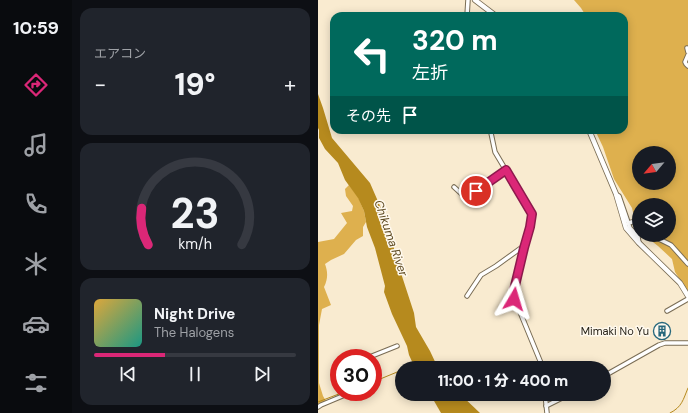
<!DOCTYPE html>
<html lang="ja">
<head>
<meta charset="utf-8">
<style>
  body { margin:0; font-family:"DM Sans","Noto Sans JP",sans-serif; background:#20242c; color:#f1f3f6; height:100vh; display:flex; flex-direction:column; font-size:15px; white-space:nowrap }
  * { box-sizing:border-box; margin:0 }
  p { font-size:13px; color:#9ea1a6 }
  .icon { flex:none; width:22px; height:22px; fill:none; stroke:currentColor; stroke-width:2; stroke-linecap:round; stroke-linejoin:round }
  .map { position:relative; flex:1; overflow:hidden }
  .details { display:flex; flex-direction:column; gap:8px; padding:8px; background:#0d0f14; width:246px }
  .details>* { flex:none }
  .guide { position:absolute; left:12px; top:12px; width:298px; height:122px; border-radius:12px; box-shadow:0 2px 10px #0003; background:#00695c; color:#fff; overflow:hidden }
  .needle { width:26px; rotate:241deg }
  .controls { position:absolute; left:314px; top:146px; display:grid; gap:8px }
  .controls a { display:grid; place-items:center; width:44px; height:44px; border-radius:50%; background:#171b24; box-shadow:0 2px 10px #0003; font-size:20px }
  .speed { position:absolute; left:12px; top:349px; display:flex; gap:8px; font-size:20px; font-weight:700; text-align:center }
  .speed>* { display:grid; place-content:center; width:52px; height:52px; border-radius:50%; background:#171b24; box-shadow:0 2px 10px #0003; line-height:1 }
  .speed .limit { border:6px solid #d22; background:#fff; color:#111 }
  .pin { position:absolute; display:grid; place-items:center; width:34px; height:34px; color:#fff; margin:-17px; border:2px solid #fff; border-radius:50%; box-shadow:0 1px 4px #0007 }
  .me { position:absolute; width:44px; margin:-22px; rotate:7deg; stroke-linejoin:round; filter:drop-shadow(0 0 3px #0008) }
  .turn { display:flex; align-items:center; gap:14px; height:84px; padding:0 16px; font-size:18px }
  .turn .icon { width:52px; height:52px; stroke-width:2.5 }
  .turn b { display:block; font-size:28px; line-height:34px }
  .then { display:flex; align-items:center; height:38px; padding:0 16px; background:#0003; gap:8px; font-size:15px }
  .big { font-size:30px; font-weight:800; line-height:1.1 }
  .details .tile { flex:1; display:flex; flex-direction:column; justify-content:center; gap:6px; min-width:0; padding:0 14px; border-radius:12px; background:#20242c }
  .details .dial { align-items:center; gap:0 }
  .dial svg { height:104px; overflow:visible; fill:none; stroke:#363941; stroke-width:7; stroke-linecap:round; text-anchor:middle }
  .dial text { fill:#f1f3f6; stroke:none }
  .song { display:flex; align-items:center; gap:12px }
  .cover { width:48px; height:48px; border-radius:6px; background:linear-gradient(135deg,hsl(40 70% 55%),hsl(170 70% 35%)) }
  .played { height:4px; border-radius:2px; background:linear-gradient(90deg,#db2777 35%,#363941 35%) }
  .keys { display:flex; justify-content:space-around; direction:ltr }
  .heat { display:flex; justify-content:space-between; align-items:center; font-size:22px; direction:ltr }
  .trip { position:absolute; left:77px; top:361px; width:216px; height:40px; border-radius:20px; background:#171b24; box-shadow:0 2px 10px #0003; font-weight:800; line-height:40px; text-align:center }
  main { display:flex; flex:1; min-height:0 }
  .menu { display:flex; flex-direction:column; width:72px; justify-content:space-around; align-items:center; background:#090b0e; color:#9ea1a6 }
  .menu .icon { width:28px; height:28px }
  .menu .selected { color:#db2777 }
  .menu b { font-size:18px; color:#f1f3f6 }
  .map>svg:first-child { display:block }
  .forest { fill:#deb04e; fill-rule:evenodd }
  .water { fill:#b68a1e }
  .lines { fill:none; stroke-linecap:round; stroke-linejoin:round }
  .stream { stroke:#b68a1e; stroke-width:1 }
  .minor-casing { stroke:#7a6d55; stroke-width:5.5 }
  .major-casing { stroke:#7a6d55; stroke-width:6 }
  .minor { stroke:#fff; stroke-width:3.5 }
  .major { stroke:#fff; stroke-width:4.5 }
  .route-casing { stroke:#8e194d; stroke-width:10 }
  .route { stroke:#db2777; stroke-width:7 }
  .labels { text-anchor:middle; stroke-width:3; stroke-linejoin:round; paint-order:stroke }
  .poi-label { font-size:11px; fill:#272218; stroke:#fff9ee; text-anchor:end }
  .water-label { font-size:12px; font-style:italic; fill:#5f4b23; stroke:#fff9ee }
</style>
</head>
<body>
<main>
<nav class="menu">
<b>10:59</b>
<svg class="icon selected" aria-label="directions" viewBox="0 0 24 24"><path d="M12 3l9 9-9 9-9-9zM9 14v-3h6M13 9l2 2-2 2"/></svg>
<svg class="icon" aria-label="music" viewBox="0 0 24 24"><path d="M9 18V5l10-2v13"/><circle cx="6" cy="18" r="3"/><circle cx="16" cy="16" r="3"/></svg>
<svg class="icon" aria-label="phone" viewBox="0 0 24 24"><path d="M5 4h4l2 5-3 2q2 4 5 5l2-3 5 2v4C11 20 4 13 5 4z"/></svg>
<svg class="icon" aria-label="climate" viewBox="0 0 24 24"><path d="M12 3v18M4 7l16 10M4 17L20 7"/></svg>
<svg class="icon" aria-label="car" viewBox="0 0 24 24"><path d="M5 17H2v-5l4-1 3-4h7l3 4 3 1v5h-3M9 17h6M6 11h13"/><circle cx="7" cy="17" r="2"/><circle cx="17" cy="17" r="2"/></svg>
<svg class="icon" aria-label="filters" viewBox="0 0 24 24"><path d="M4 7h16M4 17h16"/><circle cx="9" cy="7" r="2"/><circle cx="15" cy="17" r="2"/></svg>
</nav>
<section class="details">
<div class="tile"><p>エアコン</p>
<div class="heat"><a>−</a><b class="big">19°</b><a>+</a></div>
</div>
<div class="tile dial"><svg viewBox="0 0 100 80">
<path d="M14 69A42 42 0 1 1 86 69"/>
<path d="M14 69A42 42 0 0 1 9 41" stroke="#db2777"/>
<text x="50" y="56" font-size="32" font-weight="700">23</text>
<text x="50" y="72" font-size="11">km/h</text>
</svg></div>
<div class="tile">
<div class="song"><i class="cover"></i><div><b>Night Drive</b><p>The Halogens</p></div></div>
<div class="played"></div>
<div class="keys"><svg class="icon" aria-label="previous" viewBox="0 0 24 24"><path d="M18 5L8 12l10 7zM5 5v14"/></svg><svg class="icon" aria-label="pause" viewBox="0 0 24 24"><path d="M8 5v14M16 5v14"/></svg><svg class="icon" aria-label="next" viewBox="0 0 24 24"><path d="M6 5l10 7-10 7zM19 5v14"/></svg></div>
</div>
</section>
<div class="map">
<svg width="370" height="413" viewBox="0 0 370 413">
  <rect width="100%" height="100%" fill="#f9ebd0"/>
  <!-- forest -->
  <g class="forest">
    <path d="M256 0H370V292L357 272 354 259 340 246 326 235H351V205H321V231L319 229 314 208 296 179 285 147 277 130H306V16H268L263 8ZM321 153H351V183H321Z"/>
    <path d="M31 185 40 197 46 211 48 222 45 227V236L38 240 26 254 13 260 7 264C10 272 10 279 6 287L13 305 4 309 1 325V383L5 396 8 401 1 404 0 405V242L16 239 29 223 23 213 34 211 35 206 28 196 27 189Z"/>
  </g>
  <!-- water -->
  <g class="water">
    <polygon points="0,94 5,108 14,138 52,183 69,222 66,223 72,234 81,267 96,313 98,327 112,351 120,368 97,368 91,355 89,346 74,314 66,292 67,286 57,248 49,227 46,211 40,198 27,180 20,163 7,149 1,138 1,130 0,128"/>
    <polygon points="112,394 142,394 162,413 123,413"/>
  </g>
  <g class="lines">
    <!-- stream -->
    <g class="stream">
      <polyline points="89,368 96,365"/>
      <polyline points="55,382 84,370"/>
      <polyline points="0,402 26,392"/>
      <path d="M352 413C364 407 365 400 370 388"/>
    </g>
    <!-- minor casing -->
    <g class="minor-casing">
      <g id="minor">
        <polyline points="149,16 150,0"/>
        <polyline points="369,48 370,52"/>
        <polyline points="370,55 367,62 368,64 370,66"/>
        <polyline points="172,130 173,133 177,152 214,214 212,227 206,248 195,295 225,368"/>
        <polyline points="136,187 148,198 188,170"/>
        <polyline points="299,195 301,196 312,228 320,237 321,243"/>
        <path d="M311 223C315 221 318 221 321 225"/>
        <polyline points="333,235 353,245 370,264"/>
        <polyline points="149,296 163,275 178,266 203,248 206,248"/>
        <polyline points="349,311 370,299"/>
        <polyline points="49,358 79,346"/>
        <polyline points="286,376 341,345 347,343 370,343"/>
        <polyline points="227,394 229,413"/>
        <polyline points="228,406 252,394"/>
        <polyline points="0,407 3,405 34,392"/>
      </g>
    </g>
    <!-- major casing -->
    <g class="major-casing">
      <g id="major">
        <polyline points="157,0 178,16"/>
        <polyline points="271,130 298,194 308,228 321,243 362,283 370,296"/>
      </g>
    </g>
    <!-- minor -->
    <use href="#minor" class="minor"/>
    <!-- major -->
    <use href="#major" class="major"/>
  </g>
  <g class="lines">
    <!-- route casing -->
    <g class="route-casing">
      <polyline id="route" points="158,191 188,170 214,214 212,227 206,248 196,290 195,295 196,299"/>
    </g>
    <!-- route -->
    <use href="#route" class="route"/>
  </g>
  <!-- icons -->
  <defs>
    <g id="building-ring" transform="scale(0.9)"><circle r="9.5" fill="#fff9ee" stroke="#27687c" stroke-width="1.5"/><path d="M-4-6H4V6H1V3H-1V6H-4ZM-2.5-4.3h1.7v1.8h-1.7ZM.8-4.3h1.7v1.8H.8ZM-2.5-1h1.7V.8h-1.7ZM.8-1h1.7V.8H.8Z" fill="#27687c"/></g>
  </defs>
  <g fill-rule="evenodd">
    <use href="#building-ring" x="344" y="331"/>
  </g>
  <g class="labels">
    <!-- poi labels -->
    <g class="poi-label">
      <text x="331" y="335">Mimaki No Yu</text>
    </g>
    <!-- water labels -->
    <g class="water-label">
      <text transform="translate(73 238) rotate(71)" y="4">Chikuma River</text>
    </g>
  </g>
</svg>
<div class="controls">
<a><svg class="needle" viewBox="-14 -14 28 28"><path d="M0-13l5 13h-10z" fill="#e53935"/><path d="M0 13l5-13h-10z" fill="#9ea1a6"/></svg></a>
<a><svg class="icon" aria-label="layers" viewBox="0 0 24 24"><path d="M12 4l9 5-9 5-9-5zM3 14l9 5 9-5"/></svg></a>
</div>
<div class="speed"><div class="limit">30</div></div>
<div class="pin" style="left:158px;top:191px;background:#d93025"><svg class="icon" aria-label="arrive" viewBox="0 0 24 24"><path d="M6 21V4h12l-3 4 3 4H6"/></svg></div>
<svg class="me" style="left:196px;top:299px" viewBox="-20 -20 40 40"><path d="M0-17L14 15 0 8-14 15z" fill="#db2777" stroke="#fff" stroke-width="4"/></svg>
<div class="trip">11:00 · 1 分 · 400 m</div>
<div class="guide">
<div class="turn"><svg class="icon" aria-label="left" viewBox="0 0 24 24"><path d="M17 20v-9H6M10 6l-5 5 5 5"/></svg><div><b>320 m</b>左折</div></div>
<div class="then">その先<svg class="icon" aria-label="arrive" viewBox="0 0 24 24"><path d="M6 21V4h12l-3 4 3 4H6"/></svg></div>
</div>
</div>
</main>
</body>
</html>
